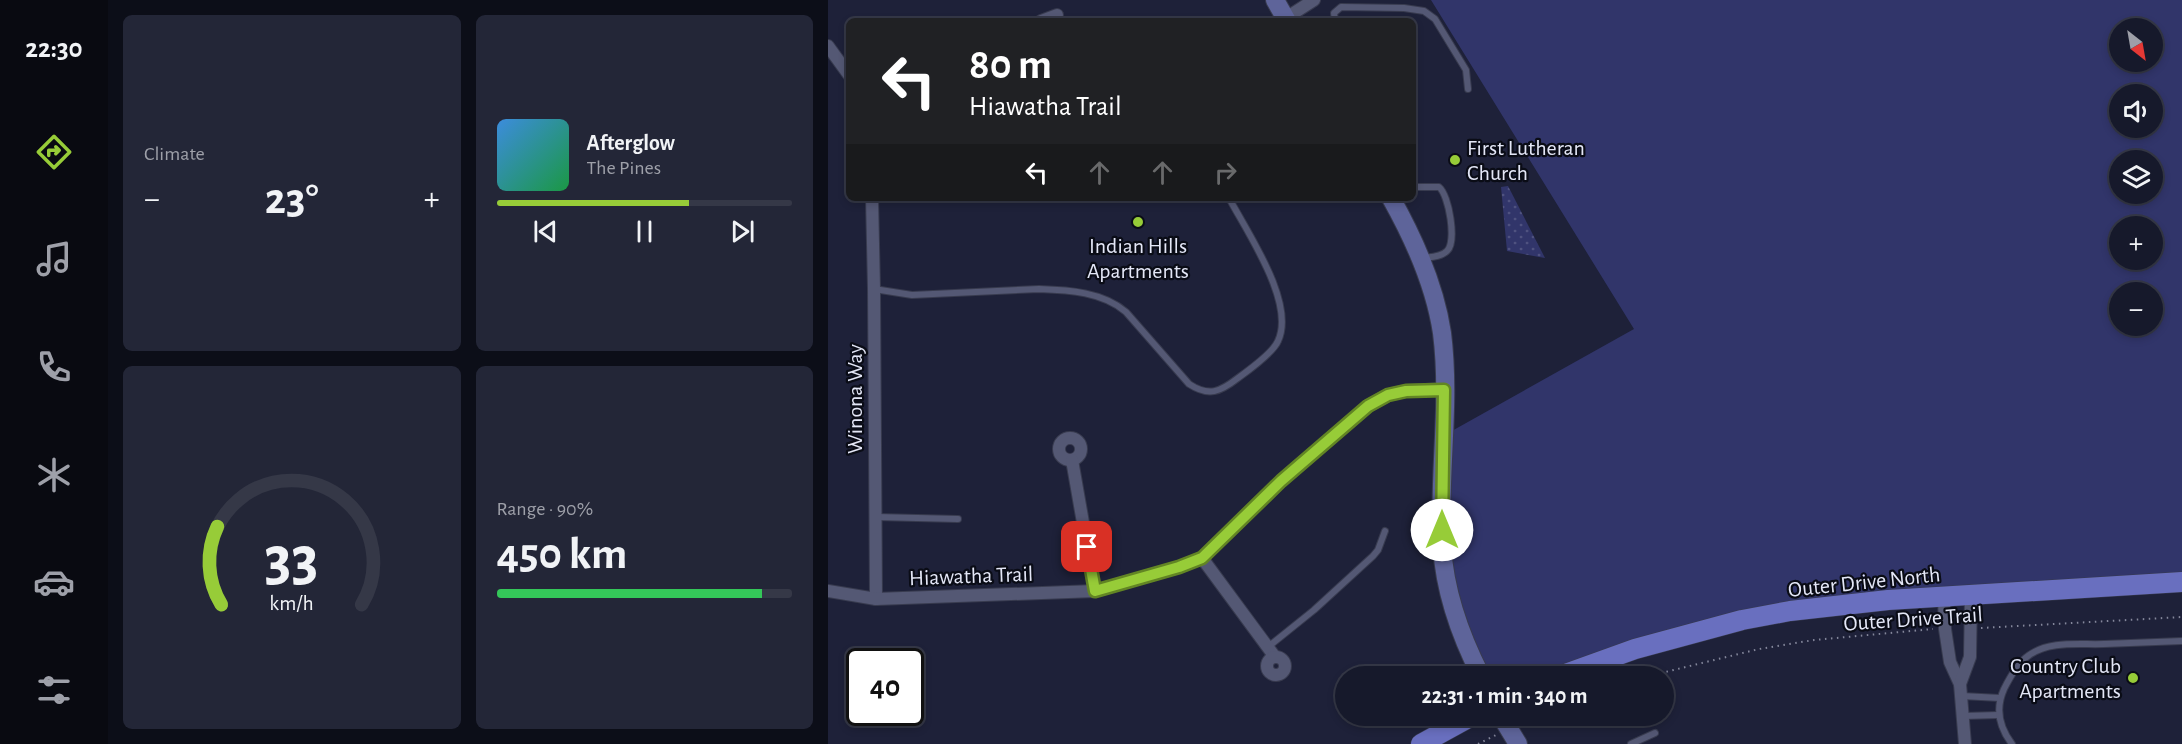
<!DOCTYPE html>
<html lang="en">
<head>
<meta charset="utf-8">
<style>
  body { margin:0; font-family:"Alegreya Sans",sans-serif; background:#232637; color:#f1f3f6; height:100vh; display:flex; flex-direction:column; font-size:22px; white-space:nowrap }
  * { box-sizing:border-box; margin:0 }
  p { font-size:20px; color:#9ea0a9 }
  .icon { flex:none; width:33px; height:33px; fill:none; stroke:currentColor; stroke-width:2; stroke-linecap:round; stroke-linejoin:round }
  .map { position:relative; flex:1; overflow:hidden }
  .side { display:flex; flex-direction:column; gap:15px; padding:15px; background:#0c0e18; width:720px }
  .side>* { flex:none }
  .top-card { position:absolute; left:18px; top:18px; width:570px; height:183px; border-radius:9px; box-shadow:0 3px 9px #0003,0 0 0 2px #353847; background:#202124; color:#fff; overflow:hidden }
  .needle { width:39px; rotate:149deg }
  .tools { position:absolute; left:1281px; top:18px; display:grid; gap:12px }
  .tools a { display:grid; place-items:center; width:54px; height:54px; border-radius:50%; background:#16192b; box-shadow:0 3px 9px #0003,0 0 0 2px #353847; font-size:30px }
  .speed { position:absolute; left:18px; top:648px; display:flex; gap:12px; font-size:30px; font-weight:700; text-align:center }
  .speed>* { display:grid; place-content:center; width:78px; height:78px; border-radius:50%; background:#16192b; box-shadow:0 3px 9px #0003,0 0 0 2px #353847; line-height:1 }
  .speed .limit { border:3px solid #111; border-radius:9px; background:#fff; color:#111 }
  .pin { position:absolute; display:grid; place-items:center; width:51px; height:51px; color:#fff; margin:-26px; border-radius:12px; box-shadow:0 3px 9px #0006 }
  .me { position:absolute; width:66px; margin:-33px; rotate:0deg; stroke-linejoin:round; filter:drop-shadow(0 0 4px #0008) }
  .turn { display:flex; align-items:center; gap:21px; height:126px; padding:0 24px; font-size:27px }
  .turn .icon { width:78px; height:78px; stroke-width:2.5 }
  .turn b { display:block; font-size:42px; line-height:51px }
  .lanes { display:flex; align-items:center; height:57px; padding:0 24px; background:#0003; justify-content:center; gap:30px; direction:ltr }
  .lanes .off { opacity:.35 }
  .big { font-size:45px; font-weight:700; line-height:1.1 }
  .side .card { flex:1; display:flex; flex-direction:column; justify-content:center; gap:9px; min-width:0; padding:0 21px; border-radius:9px; background:#232637 }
  .side .dial { align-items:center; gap:0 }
  .dial svg { height:156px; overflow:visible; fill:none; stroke:#353847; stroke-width:7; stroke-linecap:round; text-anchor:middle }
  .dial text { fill:#f1f3f6; stroke:none }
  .song { display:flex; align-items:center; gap:18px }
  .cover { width:72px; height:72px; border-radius:9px; background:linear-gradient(135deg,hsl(210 70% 55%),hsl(140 70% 35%)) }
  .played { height:6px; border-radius:3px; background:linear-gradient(90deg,#97cc38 65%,#353847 65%) }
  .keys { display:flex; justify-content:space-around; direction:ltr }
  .heat { display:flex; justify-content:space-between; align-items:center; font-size:33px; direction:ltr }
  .charge { height:9px; border-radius:4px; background:linear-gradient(90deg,#34c759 90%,#353847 0) }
  .side .tiles { flex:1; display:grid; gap:15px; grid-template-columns:repeat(2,1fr) }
  .trip { position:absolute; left:507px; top:666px; width:339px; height:60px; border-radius:30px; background:#16192b; box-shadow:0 3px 9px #0003,0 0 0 2px #353847; font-weight:700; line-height:60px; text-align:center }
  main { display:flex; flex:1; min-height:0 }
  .dock { display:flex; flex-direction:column; width:108px; justify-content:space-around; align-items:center; background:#090a11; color:#9ea0a9 }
  .dock .icon { width:42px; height:42px }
  .dock .on { color:#97cc38 }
  .dock b { font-size:27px; color:#f1f3f6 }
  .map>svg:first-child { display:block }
  .green { fill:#31356a; fill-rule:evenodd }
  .park { fill:url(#park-dots) }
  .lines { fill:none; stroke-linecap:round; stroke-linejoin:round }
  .lane-casing { stroke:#383b4f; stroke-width:8 }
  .street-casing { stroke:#383b4f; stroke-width:14 }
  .secondary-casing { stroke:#383b4f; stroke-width:20 }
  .primary-casing { stroke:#383b4f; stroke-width:21 }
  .path { stroke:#84879b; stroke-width:2; stroke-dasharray:1.5 4.5; stroke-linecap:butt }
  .lane { stroke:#545874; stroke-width:6 }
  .street { stroke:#545874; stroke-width:12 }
  .secondary { stroke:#5e649a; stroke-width:18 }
  .primary { stroke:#696fbf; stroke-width:20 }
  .route-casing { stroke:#628524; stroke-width:15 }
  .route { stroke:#97cc38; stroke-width:10 }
  .poi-dot { fill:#97cc38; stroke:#0a0c16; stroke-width:2 }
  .labels { text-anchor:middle; stroke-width:4.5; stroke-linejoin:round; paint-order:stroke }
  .poi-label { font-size:22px; fill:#e4e7f7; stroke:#0a0c16; text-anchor:start }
  .street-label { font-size:22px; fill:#e4e7f7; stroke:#0a0c16 }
</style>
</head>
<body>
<main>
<nav class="dock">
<b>22:30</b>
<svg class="icon on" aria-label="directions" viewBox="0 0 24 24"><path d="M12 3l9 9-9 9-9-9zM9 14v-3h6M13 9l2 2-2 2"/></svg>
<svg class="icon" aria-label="music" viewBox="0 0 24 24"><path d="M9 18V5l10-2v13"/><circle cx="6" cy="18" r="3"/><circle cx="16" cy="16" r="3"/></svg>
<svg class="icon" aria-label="phone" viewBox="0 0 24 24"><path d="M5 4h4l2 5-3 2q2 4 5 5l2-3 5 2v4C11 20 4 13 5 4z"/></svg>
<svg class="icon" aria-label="climate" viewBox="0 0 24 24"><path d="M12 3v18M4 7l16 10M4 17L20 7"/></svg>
<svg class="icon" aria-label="car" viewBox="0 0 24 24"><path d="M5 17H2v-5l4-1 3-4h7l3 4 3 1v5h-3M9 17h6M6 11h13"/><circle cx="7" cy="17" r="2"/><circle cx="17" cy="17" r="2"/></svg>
<svg class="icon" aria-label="filters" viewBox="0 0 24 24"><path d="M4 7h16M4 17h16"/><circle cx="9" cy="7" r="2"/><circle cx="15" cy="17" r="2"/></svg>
</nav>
<section class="side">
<div class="tiles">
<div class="card"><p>Climate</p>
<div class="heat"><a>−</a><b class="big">23°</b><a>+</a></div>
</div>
<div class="card">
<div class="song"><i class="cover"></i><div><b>Afterglow</b><p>The Pines</p></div></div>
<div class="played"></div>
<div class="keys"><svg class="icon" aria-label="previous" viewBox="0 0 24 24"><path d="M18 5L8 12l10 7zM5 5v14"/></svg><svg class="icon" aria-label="pause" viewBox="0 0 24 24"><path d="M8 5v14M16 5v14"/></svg><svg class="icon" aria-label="next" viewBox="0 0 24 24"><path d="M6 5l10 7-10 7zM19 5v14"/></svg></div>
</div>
<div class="card dial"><svg viewBox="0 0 100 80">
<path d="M14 69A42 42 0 1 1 86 69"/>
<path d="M14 69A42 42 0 0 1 12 29" stroke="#97cc38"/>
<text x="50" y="56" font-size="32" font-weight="700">33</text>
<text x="50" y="72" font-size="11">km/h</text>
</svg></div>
<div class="card"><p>Range · 90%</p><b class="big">450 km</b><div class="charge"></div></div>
</div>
</section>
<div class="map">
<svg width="1354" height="744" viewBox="0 0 1354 744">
  <defs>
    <pattern id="park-dots" width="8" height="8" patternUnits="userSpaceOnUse" patternTransform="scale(1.5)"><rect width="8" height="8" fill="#31356a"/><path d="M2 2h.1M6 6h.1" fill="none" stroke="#4f5280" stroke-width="1.8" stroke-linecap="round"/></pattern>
  </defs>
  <rect width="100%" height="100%" fill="#1e2139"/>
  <!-- green -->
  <path class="green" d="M603 0H1354V581L949 611 724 676H658L628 595 619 541 622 432 806 329ZM1292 28H1324V62H1292ZM1292 94H1324V128H1292ZM1292 160H1324V194H1292ZM1292 226H1324V260H1292ZM1292 292H1324V326H1292Z"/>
  <!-- park -->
  <polygon class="park" points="680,186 717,258 679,251 673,187"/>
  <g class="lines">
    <!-- lane casing -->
    <g class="lane-casing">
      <g id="lane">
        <polyline points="507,21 506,13 513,7 576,8 596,11 607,19 638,70 640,89"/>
        <path d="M585 187H611C621 195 629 242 619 251 613 257 602 257 595 258"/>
        <path d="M46 289 84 295 211 289C241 290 275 292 298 312L361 384C381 397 392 392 410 378 421 370 445 353 450 341 468 303 419 232 401 198"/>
        <polyline points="48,517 130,519"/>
        <polyline points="440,647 486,610 545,556 550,550 557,531"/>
        <polyline points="1134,696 1172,698"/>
        <polyline points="1135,716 1170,715"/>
        <polyline points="803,744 827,733"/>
        <path d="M1184 744C1171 727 1167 709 1176 689 1182 677 1190 663 1200 656 1221 640 1252 645 1276 644 1302 643 1328 642 1354 641"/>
      </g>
    </g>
    <!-- street casing -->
    <g class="street-casing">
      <g id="street">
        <polyline points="458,18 486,0"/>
        <polyline points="213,21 229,15"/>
        <polyline points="0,46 21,75"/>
        <polyline points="44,198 46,289 48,599"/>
        <circle cx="242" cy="449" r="11"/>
        <polyline points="244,460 267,591"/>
        <polyline points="374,558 447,657"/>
        <polyline points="0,591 48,599 267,591 351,567 374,558 453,481 540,406 560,395 578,391 616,389"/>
        <polyline points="1116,597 1117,629 1122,662 1132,684 1137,744"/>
        <circle cx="448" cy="666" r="9"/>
        <polyline points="1132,684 1142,657 1143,595"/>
      </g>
    </g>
    <!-- secondary casing -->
    <g class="secondary-casing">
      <g id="secondary">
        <polyline points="447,0 459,21"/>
        <path d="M563 198C586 239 607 286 614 333 623 404 610 476 614 547 617 593 632 635 653 676"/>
        <polyline points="673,716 690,744"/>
      </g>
    </g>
    <!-- primary casing -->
    <g class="primary-casing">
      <g id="primary">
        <polyline points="732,676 807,649 914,620 962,611 1060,600 1354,582"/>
        <polyline points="593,744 644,716"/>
      </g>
    </g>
    <!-- path -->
    <g class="path">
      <polyline points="1153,628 1354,617"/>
      <polyline points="821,676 931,649 986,640 1105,629"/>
      <polyline points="695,722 709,716"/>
      <polyline points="650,744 668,735"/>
    </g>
    <!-- lane -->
    <use href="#lane" class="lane"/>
    <!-- street -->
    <use href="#street" class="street"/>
    <!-- secondary -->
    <use href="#secondary" class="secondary"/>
    <!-- primary -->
    <use href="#primary" class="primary"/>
  </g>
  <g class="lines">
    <!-- route casing -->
    <g class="route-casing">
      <polyline id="route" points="259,547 267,591 351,567 374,558 453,481 540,406 560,395 578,391 616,390 614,530"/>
    </g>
    <!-- route -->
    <use href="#route" class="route"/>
  </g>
  <!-- markers -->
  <g class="poi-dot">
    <circle cx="627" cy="160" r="6"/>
    <circle cx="310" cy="222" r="6"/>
    <circle cx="1305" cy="678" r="6"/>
  </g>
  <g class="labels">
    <!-- poi labels -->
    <g class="poi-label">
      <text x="639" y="155">First Lutheran<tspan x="639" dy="25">Church</tspan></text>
      <text x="310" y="253" text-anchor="middle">Indian Hills<tspan x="310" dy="25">Apartments</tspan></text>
      <text x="1293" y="673" text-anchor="end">Country Club<tspan x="1293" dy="25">Apartments</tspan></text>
    </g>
    <!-- street labels -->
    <g class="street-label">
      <text transform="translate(26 399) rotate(-90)" y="8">Winona Way</text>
      <text transform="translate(143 575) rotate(-2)" y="8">Hiawatha Trail</text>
      <text transform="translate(1036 581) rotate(-6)" y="8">Outer Drive North</text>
      <text transform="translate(1085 618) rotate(-4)" y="8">Outer Drive Trail</text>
    </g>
  </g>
</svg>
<div class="tools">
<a><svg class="needle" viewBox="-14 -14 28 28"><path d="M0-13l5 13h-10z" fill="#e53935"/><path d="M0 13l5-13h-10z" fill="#9ea0a9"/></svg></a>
<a><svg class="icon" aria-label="sound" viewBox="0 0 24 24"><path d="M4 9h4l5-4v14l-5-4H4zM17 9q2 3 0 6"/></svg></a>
<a><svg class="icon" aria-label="layers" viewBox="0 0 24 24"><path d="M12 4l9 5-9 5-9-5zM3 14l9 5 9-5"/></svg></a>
<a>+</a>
<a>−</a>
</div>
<div class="speed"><div class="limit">40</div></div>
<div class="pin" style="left:259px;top:547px;background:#d93025"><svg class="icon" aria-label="arrive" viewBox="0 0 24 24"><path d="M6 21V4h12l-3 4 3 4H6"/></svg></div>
<svg class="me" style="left:614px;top:530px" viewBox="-20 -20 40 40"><circle r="19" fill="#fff"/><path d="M0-13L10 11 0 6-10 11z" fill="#97cc38"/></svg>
<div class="trip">22:31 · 1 min · 340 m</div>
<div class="top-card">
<div class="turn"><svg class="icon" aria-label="left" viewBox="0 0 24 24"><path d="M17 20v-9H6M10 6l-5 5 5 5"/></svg><div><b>80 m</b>Hiawatha Trail</div></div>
<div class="lanes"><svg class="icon" aria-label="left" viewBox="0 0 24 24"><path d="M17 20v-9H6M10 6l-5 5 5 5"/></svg><svg class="icon off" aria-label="ahead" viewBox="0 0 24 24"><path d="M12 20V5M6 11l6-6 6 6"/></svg><svg class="icon off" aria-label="ahead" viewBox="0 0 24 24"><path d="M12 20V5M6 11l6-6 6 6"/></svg><svg class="icon off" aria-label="right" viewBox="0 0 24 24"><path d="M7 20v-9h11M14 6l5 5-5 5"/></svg></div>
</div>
</div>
</main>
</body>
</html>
